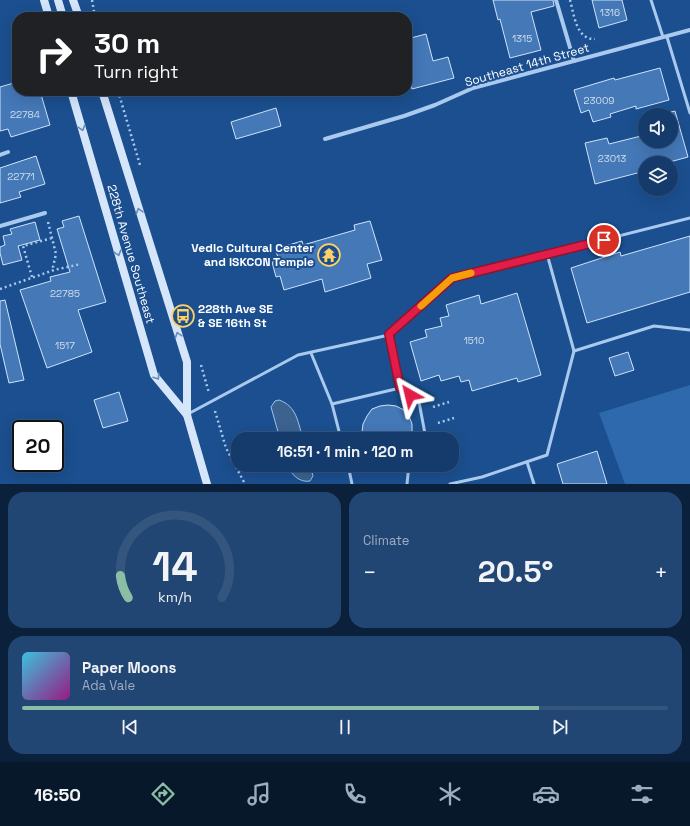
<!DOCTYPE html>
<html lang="en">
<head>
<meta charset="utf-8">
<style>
  body { margin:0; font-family:"Space Grotesk",sans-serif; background:#214673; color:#f1f3f6; height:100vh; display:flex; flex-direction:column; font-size:15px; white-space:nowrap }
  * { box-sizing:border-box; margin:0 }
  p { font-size:13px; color:#9dadc1 }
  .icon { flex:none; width:22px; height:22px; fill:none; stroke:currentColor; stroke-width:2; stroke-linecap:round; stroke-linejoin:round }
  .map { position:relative; height:484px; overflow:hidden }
  .sheet { display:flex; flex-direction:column; gap:8px; padding:8px; background:#0b203b; flex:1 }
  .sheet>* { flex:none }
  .guide { position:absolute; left:12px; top:12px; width:400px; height:84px; border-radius:16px; box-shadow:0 4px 16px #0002,0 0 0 1px #33557e; background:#202124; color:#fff; overflow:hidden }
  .tools { position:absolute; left:638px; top:108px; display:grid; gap:8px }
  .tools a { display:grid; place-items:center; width:40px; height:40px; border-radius:50%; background:#143b6b; box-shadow:0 4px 16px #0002,0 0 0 1px #33557e; font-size:20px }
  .speed { position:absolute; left:12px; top:420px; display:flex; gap:8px; font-size:20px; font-weight:700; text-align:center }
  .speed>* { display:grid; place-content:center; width:52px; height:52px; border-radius:50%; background:#143b6b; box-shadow:0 4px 16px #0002,0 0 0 1px #33557e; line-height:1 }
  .speed .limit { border:2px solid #111; border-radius:6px; background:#fff; color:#111 }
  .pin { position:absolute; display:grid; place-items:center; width:34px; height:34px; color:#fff; margin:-17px; border:2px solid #fff; border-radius:50%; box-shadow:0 1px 4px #0007 }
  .me { position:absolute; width:44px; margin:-22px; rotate:323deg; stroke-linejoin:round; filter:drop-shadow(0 0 3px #0008) }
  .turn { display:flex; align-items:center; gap:14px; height:84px; padding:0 16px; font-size:18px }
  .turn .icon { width:52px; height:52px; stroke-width:2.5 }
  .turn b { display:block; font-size:28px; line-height:34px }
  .big { font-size:30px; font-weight:800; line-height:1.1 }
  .sheet .widget { flex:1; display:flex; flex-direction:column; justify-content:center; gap:6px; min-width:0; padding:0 14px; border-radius:16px; background:#214673 }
  .sheet .dial { align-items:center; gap:0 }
  .dial svg { height:104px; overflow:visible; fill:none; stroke:#33557e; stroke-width:7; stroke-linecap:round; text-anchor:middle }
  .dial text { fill:#f1f3f6; stroke:none }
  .song { display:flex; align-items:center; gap:12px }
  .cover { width:48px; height:48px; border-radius:6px; background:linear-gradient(135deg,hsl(190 70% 55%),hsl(310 70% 35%)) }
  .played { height:4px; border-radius:2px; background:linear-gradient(90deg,#8abfa5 80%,#33557e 80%) }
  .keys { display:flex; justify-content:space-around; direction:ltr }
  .heat { display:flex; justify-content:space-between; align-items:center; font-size:22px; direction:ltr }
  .sheet .tiles { flex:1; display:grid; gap:8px; grid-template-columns:1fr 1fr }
  .widget:last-child { grid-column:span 2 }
  .trip { position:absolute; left:231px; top:432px; width:228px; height:40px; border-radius:16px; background:#143b6b; box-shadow:0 4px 16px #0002,0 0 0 1px #33557e; font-weight:800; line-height:40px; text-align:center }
  .tabs { display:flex; height:64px; justify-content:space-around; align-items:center; background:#08182b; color:#9dadc1 }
  .tabs .icon { width:28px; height:28px }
  .tabs .selected { color:#8abfa5 }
  .tabs b { font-size:18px; color:#f1f3f6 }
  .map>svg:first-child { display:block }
  .green { fill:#2e69ad }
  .water { fill:#3c6290; stroke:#9cc4f0 }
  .building { fill:#4478b7; stroke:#cfe3fa }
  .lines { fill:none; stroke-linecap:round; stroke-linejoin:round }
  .path { stroke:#a9c9ee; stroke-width:2.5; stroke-dasharray:2 3; stroke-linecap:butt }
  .lane { stroke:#a9c9ee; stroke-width:3 }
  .street { stroke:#a9c9ee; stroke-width:4 }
  .secondary { stroke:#d6e6fa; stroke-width:8 }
  .oneway { stroke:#668bba }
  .route-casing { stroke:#92132f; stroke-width:10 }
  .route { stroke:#e11d48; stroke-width:7 }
  .slow { stroke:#f59e0b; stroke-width:7 }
  .labels { text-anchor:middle; stroke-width:4; stroke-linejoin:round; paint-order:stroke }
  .number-label { font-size:10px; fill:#d0dded }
  .street-label { font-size:12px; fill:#fff; stroke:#1b4f8f }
  .poi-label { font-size:12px; font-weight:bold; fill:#fff; stroke:#1b4f8f; text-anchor:end }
</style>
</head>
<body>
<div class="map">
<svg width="690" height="484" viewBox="0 0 690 484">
  <rect width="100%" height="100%" fill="#1b4f8f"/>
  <!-- green -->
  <polygon class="green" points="690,385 690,484 625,484 599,413"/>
  <!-- water -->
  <g class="water">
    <path d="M279 400C297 406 298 423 303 439H280L271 407 275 401Z"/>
    <path d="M287 465H310L313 476 310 481C299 483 291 474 287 465Z"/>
  </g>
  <!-- building -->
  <g class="building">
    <polygon points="493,0 553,0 554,6 531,12 541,50 510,58 500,19 498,20"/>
    <polygon points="592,0 622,0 627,20 599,28"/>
    <polygon points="426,34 433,61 448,57 454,78 412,89 407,69 407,39"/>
    <polygon points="660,68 669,100 636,109 636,106 610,114 611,117 593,122 589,110 581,113 574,90 614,78 615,80"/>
    <polygon points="17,82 17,91 40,91 50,125 11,137 8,129 0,131 0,87"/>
    <polygon points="276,108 281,126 236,139 231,122"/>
    <polygon points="675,111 688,157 666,163 645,163 645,171 595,184 585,143 607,138 609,144 645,135 645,141 671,141 671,112"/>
    <polygon points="36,156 45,184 19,192 21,197 0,203 0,168"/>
    <polygon points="79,216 106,302 78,310 92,352 47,368 20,290 51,281 50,277 70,272 57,229 64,227 62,221"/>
    <polygon points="370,221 382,260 367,264 371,278 325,292 322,279 284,290 280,276 276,277 272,262 279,260 275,249 302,241 303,245 355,230 354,225"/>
    <polygon points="35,222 40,240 18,246 22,260 3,265 0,253 0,247 5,245 3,236 12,234 10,229"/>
    <polygon points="690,236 690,292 587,323 571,268 620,252 621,256"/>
    <polygon points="517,293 541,375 518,382 517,378 472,391 469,380 461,382 459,376 441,381 439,375 421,381 410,342 427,337 425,330 442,326 440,318 449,316 446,305 479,295 481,304"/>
    <polygon points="5,300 24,380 9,383 0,344 0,301"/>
    <polygon points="628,352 634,370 615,376 609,358"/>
    <polygon points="119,392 128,421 103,428 94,400"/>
    <polygon points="388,405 396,406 404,410 409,416 412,424 412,439 364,439 362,432 363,424 367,416 372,409 380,406"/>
    <polygon points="597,451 607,484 563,484 557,464"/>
  </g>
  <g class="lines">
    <!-- path -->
    <g class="path">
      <polyline points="92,0 95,17"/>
      <path d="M570 0C574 14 576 40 595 39"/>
      <polyline points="118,91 140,165"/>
      <polyline points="48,222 56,254 53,267 54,270"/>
      <polyline points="32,277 23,246 52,238"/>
      <polyline points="0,289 54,270 81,264"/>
      <polyline points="201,365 209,393"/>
      <polyline points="433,407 449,402"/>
      <polyline points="215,411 226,448 245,484"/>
      <polyline points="438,423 454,418"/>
    </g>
    <!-- lane -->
    <g class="lane">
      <polyline points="651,0 663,37"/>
      <polyline points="667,37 690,113"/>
      <polyline points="547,254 574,351 654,326 690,330"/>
      <polyline points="311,353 332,404 341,439"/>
      <polyline points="400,388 419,402 426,439"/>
      <polyline points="332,404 400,388 389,335"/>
      <polyline points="188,414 298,355 389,335 452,278 690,218"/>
      <polyline points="527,462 534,484"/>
      <polyline points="348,465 352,484"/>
      <polyline points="348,466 361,465"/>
      <polyline points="407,484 409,465"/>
      <polyline points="450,484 482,477 547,455 574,351"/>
    </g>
    <!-- street -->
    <g class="street">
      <polyline points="556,0 574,61"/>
      <polyline points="325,139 404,116 435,105 473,88 690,30"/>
      <polyline points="0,155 8,152"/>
      <polyline points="0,226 45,213"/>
    </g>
    <!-- secondary -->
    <g class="secondary">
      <polyline points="44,0 49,17"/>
      <polyline points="58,0 63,17"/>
      <polyline points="73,0 79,17"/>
      <polyline points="71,91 154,375 187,415"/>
      <polyline points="102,91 187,362 187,415 207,484"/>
    </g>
  </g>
  <!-- one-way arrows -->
  <defs><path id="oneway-chevron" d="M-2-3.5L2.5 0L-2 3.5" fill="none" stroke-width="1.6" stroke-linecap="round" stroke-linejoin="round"/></defs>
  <g class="oneway">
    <use href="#oneway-chevron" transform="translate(82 128) rotate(74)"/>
    <use href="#oneway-chevron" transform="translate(139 211) rotate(-107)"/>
    <use href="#oneway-chevron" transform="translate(118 253) rotate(74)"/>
    <use href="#oneway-chevron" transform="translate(178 335) rotate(-108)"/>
    <use href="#oneway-chevron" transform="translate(157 377) rotate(56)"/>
  </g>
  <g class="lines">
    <!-- route casing -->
    <g class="route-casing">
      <polyline id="route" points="410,395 400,388 389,334 452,278 604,240"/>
    </g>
    <!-- route -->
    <use href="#route" class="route"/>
    <!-- slow -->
    <polyline class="slow" points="421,306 452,278 471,273"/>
  </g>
  <!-- icons -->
  <defs>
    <g id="temple-ring" transform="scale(1.15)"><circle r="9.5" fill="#1b4f8f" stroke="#ffd166" stroke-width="1.5"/><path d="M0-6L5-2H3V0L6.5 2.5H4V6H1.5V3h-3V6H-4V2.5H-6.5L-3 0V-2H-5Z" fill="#ffd166"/></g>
    <g id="bus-ring" transform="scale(1.15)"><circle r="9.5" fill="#1b4f8f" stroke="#ffd166" stroke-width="1.5"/><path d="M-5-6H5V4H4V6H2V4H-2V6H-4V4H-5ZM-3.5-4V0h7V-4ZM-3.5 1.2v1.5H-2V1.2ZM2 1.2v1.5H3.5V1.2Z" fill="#ffd166"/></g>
  </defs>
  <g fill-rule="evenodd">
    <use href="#temple-ring" x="329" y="255"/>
    <use href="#bus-ring" x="183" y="316"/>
  </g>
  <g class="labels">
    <!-- number labels -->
    <g class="number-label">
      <text x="610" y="16">1316</text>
      <text x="522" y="42">1315</text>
      <text x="599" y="104">23009</text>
      <text x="25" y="118">22784</text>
      <text x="612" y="162">23013</text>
      <text x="21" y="180">22771</text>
      <text x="65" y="297">22785</text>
      <text x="474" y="344">1510</text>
      <text x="65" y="349">1517</text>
    </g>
    <!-- street labels -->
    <g class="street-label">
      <text transform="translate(527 65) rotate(-16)" y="4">Southeast 14th Street</text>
      <text transform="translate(131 254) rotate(74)" y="4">228th Avenue Southeast</text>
    </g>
    <!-- poi labels -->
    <g class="poi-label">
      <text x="314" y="252">Vedic Cultural Center<tspan x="314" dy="14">and ISKCON Temple</tspan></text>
      <text x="198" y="313" text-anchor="start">228th Ave SE<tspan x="198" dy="14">&amp; SE 16th St</tspan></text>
    </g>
  </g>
</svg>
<div class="tools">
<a><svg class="icon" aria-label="sound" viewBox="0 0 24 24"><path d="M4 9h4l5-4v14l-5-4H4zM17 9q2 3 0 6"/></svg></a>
<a><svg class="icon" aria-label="layers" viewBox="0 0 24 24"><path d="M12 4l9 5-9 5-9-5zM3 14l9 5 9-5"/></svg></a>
</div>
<div class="speed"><div class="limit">20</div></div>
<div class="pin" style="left:604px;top:240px;background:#d93025"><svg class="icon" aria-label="arrive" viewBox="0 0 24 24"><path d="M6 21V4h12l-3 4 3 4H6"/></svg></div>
<svg class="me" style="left:410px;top:395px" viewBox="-20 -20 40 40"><path d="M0-17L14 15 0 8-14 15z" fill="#e11d48" stroke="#fff" stroke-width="4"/></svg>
<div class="trip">16:51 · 1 min · 120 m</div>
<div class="guide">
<div class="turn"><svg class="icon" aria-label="right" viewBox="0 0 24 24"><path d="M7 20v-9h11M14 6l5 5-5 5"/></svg><div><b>30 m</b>Turn right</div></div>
</div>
</div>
<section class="sheet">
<div class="tiles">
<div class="widget dial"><svg viewBox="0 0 100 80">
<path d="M14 69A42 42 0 1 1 86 69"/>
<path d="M14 69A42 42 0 0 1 8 52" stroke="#8abfa5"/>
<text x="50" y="56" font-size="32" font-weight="700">14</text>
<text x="50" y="72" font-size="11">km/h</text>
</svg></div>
<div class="widget"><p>Climate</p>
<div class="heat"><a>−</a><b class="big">20.5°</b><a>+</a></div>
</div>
<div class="widget">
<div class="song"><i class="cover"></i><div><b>Paper Moons</b><p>Ada Vale</p></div></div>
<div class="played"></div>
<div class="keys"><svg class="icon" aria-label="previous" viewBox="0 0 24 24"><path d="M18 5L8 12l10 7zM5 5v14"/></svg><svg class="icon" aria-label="pause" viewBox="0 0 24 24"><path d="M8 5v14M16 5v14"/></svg><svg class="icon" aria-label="next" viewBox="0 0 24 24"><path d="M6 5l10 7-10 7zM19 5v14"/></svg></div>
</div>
</div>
</section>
<nav class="tabs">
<b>16:50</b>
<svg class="icon selected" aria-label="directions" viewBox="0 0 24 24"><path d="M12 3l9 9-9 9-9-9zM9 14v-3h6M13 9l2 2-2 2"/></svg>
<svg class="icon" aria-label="music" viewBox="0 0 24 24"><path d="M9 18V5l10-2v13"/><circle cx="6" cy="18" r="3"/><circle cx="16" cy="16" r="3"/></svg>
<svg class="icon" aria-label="phone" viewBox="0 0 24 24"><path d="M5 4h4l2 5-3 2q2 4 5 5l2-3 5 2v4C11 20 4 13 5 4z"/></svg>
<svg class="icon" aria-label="climate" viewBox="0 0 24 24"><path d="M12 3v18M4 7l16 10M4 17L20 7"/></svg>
<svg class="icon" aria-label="car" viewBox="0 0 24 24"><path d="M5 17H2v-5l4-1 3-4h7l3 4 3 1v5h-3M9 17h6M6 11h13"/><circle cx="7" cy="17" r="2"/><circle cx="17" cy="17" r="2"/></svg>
<svg class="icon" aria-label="filters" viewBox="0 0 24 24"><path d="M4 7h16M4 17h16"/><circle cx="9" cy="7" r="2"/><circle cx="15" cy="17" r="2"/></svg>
</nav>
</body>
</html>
